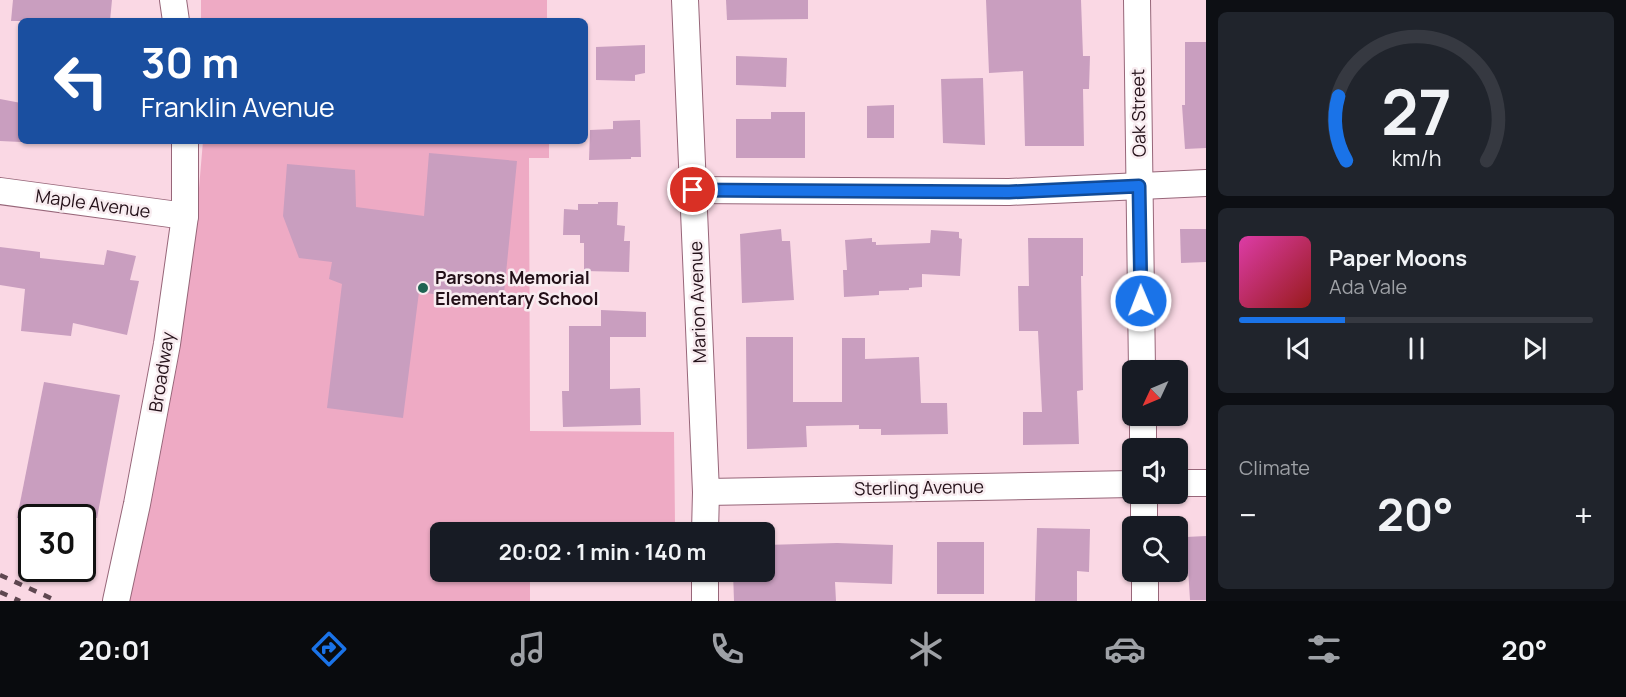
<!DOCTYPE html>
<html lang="en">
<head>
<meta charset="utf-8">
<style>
  body { margin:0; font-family:Manrope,sans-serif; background:#20242c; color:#f1f3f6; height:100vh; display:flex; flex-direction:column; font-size:22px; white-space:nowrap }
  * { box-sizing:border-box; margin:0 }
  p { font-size:20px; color:#9ea1a6 }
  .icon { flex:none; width:33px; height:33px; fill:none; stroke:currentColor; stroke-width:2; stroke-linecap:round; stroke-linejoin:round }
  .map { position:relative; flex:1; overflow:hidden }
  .sheet { display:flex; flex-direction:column; gap:12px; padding:12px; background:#0d0f14; width:420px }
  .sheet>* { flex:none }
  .hud { position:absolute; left:18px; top:18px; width:570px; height:126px; border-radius:9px; box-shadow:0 2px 4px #0004; background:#1a4fa0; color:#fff; overflow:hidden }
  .needle { width:39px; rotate:226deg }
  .fabs { position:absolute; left:1122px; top:360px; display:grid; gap:12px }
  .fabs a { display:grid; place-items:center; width:66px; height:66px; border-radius:9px; background:#171b24; box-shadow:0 2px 4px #0004; font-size:30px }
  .speed { position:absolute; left:18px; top:504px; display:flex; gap:12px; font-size:30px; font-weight:700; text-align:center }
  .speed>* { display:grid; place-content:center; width:78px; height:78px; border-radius:50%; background:#171b24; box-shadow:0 2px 4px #0004; line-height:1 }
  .speed .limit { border:3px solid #111; border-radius:9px; background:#fff; color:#111 }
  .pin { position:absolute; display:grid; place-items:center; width:51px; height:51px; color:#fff; margin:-26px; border:3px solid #fff; border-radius:50%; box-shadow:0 2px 6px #0007 }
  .me { position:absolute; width:66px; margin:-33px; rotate:359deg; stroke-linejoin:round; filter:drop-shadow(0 0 4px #0008) }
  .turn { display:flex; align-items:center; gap:21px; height:126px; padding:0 24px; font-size:27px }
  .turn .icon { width:78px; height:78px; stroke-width:2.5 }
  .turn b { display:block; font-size:42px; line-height:51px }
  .big { font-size:45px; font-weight:700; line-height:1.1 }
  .sheet .tile { flex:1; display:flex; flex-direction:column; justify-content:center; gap:9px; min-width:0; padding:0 21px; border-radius:9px; background:#20242c }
  .sheet .dial { align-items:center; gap:0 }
  .dial svg { height:156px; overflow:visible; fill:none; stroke:#363941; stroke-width:7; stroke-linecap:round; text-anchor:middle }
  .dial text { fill:#f1f3f6; stroke:none }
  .song { display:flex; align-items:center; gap:18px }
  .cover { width:72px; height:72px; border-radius:9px; background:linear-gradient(135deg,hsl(320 70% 55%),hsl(0 70% 35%)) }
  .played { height:6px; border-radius:3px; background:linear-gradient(90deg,#1a73e8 30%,#363941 30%) }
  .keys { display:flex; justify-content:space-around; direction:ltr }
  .heat { display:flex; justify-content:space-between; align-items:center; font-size:33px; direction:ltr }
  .trip { position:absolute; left:430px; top:522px; width:345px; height:60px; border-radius:9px; background:#171b24; box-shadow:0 2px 4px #0004; font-weight:700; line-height:60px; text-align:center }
  .menu { display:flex; height:96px; justify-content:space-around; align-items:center; background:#090b0e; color:#9ea1a6 }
  .menu .icon { width:42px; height:42px }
  .menu .on { color:#1a73e8 }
  .menu b { font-size:27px; color:#f1f3f6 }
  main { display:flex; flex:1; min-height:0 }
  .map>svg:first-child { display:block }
  .green { fill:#eeaac4 }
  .building { fill:#c99ebf }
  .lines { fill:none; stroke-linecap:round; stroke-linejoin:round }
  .street-casing { stroke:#976679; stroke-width:28 }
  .street { stroke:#fff; stroke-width:26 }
  .rail { stroke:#5e4750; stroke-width:4.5; stroke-dasharray:8 8; stroke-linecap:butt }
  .route-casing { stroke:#114b97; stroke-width:15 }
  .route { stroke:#1a73e8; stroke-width:10 }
  .poi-dot { fill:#1f6353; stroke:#f8ecf0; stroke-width:2 }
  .labels { text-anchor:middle; stroke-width:5; stroke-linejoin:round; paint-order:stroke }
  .street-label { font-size:18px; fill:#231018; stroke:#f8ecf0 }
  .poi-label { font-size:18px; font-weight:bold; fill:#231018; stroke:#f8ecf0; text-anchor:start }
</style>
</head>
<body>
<main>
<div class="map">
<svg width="1206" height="601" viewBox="0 0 1206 601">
  <rect width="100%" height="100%" fill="#fad8e4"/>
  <!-- green -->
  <g class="green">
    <rect x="201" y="0" width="346" height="21"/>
    <polygon points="203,141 549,141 549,158 529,158 530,431 674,432 675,524 531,528 531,532 441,532 441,572 530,572 530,601 123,601 194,247"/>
  </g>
  <!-- building -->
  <g class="building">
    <polygon points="13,0 112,0 110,21 11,21"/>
    <polygon points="726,0 808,0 808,19 727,20"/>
    <polygon points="986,0 1081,0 1083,56 1090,56 1089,89 1083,89 1084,146 1025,146 1023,71 989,73"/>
    <polygon points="1185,42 1206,42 1206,148 1185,149 1182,105 1185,105"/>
    <polygon points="645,45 645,73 635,75 635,81 596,80 596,47"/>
    <polygon points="736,56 787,58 786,87 736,85"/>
    <polygon points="983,78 985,145 943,143 941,79"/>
    <polygon points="0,99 21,103 21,142 0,141"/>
    <polygon points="894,105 894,138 867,138 867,106"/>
    <polygon points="771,112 805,112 805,158 736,158 736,119 771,119"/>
    <polygon points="640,120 641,157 631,157 631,159 589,160 590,130 613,129 613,121"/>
    <polygon points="429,153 517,161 503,304 419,292 403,418 327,408 342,284 329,279 332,262 299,258 283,216 287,164 355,170 356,207 424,216"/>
    <polygon points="598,202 618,202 617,225 625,226 624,241 630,241 629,272 584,271 584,243 580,243 580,235 563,235 564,209 578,210 578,204 598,204"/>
    <polygon points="781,229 782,241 790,241 794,300 742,303 740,234"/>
    <polygon points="1180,229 1206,229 1206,262 1181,263"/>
    <polygon points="931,230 959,232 959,238 962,239 960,276 922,274 922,287 909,288 909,290 879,291 879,295 844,297 843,270 847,270 845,240 872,238 872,242 876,242 876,245 930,243"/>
    <polygon points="1028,238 1083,238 1083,276 1081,276 1083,390 1077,391 1079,444 1023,445 1023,412 1042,412 1038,331 1019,331 1018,286 1029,286"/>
    <polygon points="0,247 40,252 40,258 104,265 107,250 136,256 130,280 139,281 127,335 73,323 71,336 21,331 25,289 0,285"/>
    <polygon points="601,310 646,312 646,337 610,337 610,389 640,388 641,425 563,427 562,391 569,391 569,326 601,326"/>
    <polygon points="746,337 793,337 793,402 842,402 842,338 865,338 865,359 919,357 921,403 947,403 948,434 881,435 881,429 859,429 859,425 806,426 807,447 747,449"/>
    <polygon points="44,382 120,395 97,518 17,518"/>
    <polygon points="1037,528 1090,529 1089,572 1077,571 1077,601 1035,601"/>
    <polygon points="1206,536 1206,600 1190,600 1186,537"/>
    <rect x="937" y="542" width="47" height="52"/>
    <polygon points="837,543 893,545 892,584 835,582 836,601 734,601 733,572 765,572 765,545"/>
  </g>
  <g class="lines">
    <!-- street casing -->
    <g class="street-casing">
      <g id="street">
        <polyline points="173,0 176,21"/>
        <polyline points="685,0 706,492 705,532"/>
        <polyline points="1137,0 1142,370"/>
        <polyline points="693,190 1009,192 1206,183"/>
        <polyline points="0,191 185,216"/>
        <polyline points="1143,416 1143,448"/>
        <polyline points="1178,483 1206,483"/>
        <polyline points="706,492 1132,484"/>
        <polyline points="1144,494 1144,526"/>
        <polyline points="1145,572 1145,601"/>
        <polyline points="116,601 137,504 167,344 185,216 185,141"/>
        <polyline points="705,601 705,572"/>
      </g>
    </g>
    <!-- street -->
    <use href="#street" class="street"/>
    <!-- rail -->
    <g class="rail">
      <polyline points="0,575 57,601"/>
      <polyline points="0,592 20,601"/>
    </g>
  </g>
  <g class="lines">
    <!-- route casing -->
    <g class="route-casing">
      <polyline id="route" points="693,190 1009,192 1139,186 1141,301"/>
    </g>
    <!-- route -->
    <use href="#route" class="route"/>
  </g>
  <!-- markers -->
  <circle class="poi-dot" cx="423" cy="288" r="6"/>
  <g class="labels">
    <!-- street labels -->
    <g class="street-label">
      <text transform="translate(1139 113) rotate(-91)" y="6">Oak Street</text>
      <text transform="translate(93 204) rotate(8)" y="6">Maple Avenue</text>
      <text transform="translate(698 302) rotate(-92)" y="6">Marion Avenue</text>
      <text transform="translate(162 372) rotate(-81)" y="6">Broadway</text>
      <text transform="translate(919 488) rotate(-1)" y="6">Sterling Avenue</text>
    </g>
    <!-- poi labels -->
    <g class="poi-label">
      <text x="435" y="284">Parsons Memorial<tspan x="435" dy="21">Elementary School</tspan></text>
    </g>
  </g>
</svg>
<div class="fabs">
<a><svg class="needle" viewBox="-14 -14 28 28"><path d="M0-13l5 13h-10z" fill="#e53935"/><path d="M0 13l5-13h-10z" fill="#9ea1a6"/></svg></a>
<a><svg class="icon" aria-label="sound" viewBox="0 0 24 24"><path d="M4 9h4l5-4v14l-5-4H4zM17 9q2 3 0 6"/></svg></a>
<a><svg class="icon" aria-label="search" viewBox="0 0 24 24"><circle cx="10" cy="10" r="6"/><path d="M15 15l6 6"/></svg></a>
</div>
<div class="speed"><div class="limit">30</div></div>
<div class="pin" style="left:693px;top:190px;background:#d93025"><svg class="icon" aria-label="arrive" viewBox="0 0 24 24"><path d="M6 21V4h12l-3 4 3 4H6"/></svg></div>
<svg class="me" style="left:1141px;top:301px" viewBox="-20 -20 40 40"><circle r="17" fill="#1a73e8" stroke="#fff" stroke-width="3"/><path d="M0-11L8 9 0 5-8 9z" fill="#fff"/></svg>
<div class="trip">20:02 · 1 min · 140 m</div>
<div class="hud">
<div class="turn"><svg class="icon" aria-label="left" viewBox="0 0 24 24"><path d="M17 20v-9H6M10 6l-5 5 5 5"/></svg><div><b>30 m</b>Franklin Avenue</div></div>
</div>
</div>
<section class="sheet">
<div class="tile dial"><svg viewBox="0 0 100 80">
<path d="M14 69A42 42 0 1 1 86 69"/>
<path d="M14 69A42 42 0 0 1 10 36" stroke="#1a73e8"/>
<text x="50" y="56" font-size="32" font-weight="700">27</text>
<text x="50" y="72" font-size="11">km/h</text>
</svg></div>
<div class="tile">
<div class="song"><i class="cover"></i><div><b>Paper Moons</b><p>Ada Vale</p></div></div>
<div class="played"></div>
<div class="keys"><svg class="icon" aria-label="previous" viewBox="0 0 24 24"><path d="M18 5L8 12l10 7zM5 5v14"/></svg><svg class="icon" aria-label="pause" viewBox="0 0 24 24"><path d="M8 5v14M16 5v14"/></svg><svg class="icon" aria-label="next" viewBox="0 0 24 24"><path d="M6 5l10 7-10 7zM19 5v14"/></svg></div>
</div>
<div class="tile"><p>Climate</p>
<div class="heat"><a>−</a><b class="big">20°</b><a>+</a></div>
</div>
</section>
</main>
<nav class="menu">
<b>20:01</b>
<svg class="icon on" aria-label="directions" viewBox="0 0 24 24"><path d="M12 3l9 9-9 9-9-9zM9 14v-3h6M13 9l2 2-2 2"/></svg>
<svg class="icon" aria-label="music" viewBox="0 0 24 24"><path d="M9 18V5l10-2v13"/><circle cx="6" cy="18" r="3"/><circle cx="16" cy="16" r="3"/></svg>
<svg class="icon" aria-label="phone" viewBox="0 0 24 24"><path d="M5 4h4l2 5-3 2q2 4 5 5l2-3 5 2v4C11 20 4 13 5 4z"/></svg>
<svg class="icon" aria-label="climate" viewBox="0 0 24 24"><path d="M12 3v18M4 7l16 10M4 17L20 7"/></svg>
<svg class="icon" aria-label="car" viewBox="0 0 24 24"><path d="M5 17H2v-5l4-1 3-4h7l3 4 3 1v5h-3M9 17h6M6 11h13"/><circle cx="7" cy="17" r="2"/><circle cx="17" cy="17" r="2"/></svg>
<svg class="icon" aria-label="filters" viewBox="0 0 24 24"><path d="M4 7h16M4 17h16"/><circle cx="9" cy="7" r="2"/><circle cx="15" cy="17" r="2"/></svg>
<b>20°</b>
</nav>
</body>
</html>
